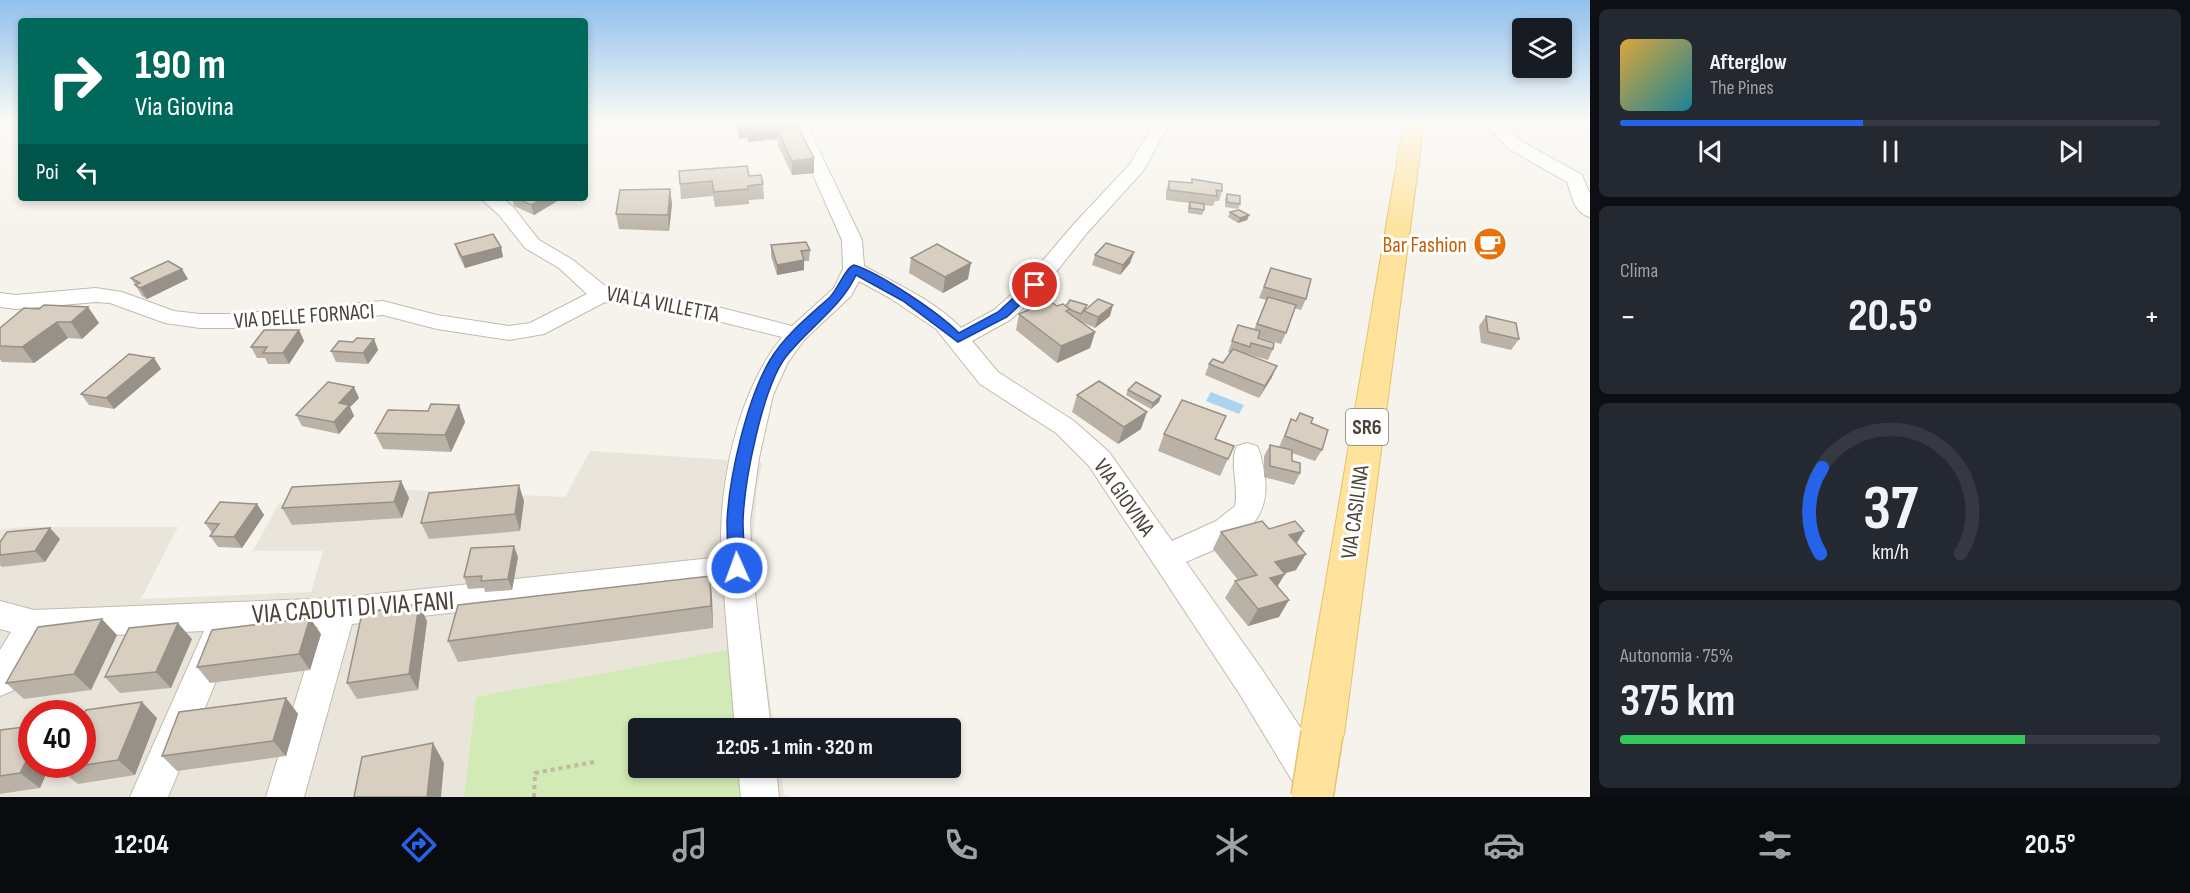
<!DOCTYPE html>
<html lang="it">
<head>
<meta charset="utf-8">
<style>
  body { margin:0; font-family:"Sofia Sans Condensed",sans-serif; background:#242831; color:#f1f3f6; height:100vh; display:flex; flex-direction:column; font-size:22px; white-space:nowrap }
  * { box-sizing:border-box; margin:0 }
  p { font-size:20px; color:#9ea1a6 }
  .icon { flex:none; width:33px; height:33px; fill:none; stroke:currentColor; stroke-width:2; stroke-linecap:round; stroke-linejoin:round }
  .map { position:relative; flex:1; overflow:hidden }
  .panel { display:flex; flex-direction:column; gap:9px; padding:9px; background:#0d0f14; width:600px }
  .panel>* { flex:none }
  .banner { position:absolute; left:18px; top:18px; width:570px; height:183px; border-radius:6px; box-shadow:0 3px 9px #0003; background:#00695c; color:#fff; overflow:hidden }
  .tools { position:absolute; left:1512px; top:18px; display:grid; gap:12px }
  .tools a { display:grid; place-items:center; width:60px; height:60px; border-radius:6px; background:#171b24; box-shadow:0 3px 9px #0003; font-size:30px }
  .speed { position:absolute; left:18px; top:700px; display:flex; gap:12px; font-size:30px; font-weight:700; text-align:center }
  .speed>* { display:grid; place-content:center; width:78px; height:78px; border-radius:50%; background:#171b24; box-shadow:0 3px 9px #0003; line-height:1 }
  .speed .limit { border:9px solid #d22; background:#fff; color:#111 }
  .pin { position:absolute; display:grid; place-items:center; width:51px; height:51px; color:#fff; margin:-26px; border:3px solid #fff; border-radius:50%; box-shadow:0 2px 6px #0007 }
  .me { position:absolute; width:66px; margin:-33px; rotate:358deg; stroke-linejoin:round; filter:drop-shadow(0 0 4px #0008) }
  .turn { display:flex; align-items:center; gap:21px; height:126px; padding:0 18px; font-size:27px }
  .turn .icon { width:78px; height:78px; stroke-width:2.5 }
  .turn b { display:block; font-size:42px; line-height:51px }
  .then { display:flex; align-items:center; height:57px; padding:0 18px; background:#0003; gap:12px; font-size:22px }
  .big { font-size:45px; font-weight:700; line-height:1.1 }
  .panel .tile { flex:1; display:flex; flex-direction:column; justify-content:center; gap:9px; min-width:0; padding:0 21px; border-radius:9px; background:#242831 }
  .panel .dial { align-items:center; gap:0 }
  .dial svg { height:156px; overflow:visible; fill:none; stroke:#363941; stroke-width:7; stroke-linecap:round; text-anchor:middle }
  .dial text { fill:#f1f3f6; stroke:none }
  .song { display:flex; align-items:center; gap:18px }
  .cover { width:72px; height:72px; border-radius:9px; background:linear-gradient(135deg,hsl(40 70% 55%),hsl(190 70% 35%)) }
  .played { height:6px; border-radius:3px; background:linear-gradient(90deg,#2563eb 45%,#363941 45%) }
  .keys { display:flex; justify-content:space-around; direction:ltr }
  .heat { display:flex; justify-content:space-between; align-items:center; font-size:33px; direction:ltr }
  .charge { height:9px; border-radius:4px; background:linear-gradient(90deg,#34c759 75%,#363941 0) }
  .trip { position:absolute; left:628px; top:718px; width:333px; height:60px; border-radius:6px; background:#171b24; box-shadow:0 3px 9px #0003; font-weight:700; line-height:60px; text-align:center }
  .menu { display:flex; height:96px; justify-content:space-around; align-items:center; background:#090b0e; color:#9ea1a6 }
  .menu .icon { width:42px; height:42px }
  .menu .on { color:#2563eb }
  .menu b { font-size:27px; color:#f1f3f6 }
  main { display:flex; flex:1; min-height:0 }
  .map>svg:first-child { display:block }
  .residential { fill:#eae5da; fill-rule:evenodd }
  .green { fill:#d2eab5 }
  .water { fill:#a9d4f2 }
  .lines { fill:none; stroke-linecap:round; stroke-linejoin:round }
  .minor-casing { stroke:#c2bbae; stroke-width:2 }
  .major-casing { stroke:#e6c16a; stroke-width:2 }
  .path { stroke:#c4b79f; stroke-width:4; stroke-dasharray:4 4; stroke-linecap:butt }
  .minor { fill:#fff; fill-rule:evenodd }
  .major { fill:#ffe39c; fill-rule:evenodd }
  .major-bridge-casing { stroke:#e6c16a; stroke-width:44; stroke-linecap:butt }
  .major-bridge { stroke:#ffe39c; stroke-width:41 }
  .wall { fill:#bab2a6 }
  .shaded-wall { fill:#979187 }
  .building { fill:#d8cfc1; stroke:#979187; stroke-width:1.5 }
  .route { fill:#2563eb; stroke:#184099; stroke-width:1.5 }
  .labels { text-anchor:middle; stroke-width:6; stroke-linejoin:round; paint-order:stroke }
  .shield { fill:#fff; stroke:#817c74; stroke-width:1.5 }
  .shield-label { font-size:21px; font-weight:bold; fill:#4b4439 }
  .food-label { font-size:22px; fill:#c56008; stroke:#fff; text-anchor:end }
  .street-label { font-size:22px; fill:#4b4439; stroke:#fff }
  .near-street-label { font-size:27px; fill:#4b4439; stroke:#fff }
</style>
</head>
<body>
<main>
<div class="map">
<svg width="1590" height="797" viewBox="0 0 1590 797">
  <rect width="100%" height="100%" fill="#f6f3ec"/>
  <!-- residential -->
  <path class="residential" d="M590 451 762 462 757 489 751 567 774 729H639V768H780L784 794 789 797H0V531L2 529 27 527H178L141 599 311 592 323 551H253L279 503 336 494 340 487 565 497ZM32 714H82V765H32Z"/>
  <!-- green -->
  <polygon class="green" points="745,647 753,729 639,729 639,768 757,768 760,797 464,797 476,697"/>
  <!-- water -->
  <polygon class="water" points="1211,392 1244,405 1239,414 1206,401"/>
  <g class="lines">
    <!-- minor casing -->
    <g class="minor-casing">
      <g id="minor">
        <path d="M789 121H805L862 240 864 266C897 284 935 301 961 328L994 310 1022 285 1073 225 1130 164 1155 121H1171L1143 171 1087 233 1038 295 1010 320 972 341 998 372 1074 421 1109 452 1172 541 1216 521 1235 506C1239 488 1229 460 1237 446L1247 443 1257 446C1262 456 1263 467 1265 478 1271 531 1227 544 1186 562L1263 671 1329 771 1335 784 1330 797H1302L1239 693 1089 466 1056 433 980 384 936 329 890 298 859 281 851 296 805 339 788 362 773 395 759 458 750 521 752 568 771 729H735L723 582 352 624 304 797H266L318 627 228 630 233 640 168 797H130L204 631 43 638 12 691 0 696V650L11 632 0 629V601L34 610 339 598 721 557C719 485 736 395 782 337L693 315 605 302 544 334 509 340 437 329 383 315 233 328H200L165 323 110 303 96 302 16 309 0 307V293L16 295 96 288 122 292 174 311 200 314H233L383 301 437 315 509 326 530 323 587 294 559 268 525 248 499 215 480 198H502L513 207 539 240 573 260 609 289 694 301 792 326 834 288 843 269 842 240Z"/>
        <path d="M1481 121H1499L1521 141 1582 175 1590 194V217C1574 213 1572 196 1567 182L1509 149Z"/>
        <polygon points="738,768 776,768 779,797 741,797"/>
      </g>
    </g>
    <!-- major casing -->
    <g class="major-casing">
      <polygon id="major" points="1404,121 1424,121 1344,734 1338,749 1322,755 1306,749 1300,734"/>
    </g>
    <!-- path -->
    <polyline class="path" points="534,797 535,773 594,762"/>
    <!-- minor -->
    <use href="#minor" class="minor"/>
    <!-- major -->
    <use href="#major" class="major"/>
    <!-- major-bridge casing -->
    <g class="major-bridge-casing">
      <polyline id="major-bridge" points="1312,797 1322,734"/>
    </g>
    <!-- major-bridge -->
    <use href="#major-bridge" class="major-bridge"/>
  </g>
  <!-- wall -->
  <g class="wall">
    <polygon points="585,121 601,121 594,127 585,125"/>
    <polygon points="737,121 792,121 792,124 814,173 792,175 778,145 778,135 778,139 748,142 747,138 739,139 737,133"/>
    <polygon points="679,171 749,176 763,184 764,199 749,200 749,204 715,207 713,196 681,199"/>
    <polygon points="1192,179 1222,191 1219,201 1215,201 1213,206 1204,205 1204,210 1202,215 1188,213 1188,207 1189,203 1166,200 1166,191 1169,181 1191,183"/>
    <polygon points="670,189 672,204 669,231 619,229 616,214"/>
    <polygon points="1227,194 1240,204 1238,209 1225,207 1225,199"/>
    <polygon points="512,198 559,198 559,200 534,215 514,206"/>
    <polygon points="1230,212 1249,215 1247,220 1238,223 1228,217"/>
    <polygon points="455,244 501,247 503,257 465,268 458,254"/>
    <polygon points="771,245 810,250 809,261 804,261 804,270 777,275 771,256"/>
    <polygon points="1134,252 1130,263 1120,275 1092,265 1095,255"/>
    <polygon points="911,258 968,279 943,293 909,273"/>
    <polygon points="1271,268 1306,299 1301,310 1294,308 1286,333 1281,344 1258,337 1258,338 1273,349 1268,360 1247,354 1272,377 1259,398 1205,375 1209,364 1223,363 1230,353 1228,352 1238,325 1254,330 1266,300 1259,298"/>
    <polygon points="131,278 188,279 147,299 142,296"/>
    <polygon points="1032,300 1057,306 1066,306 1086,309 1110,316 1095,328 1082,322 1095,332 1090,348 1057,363 1016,330 1019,314 1030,309"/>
    <polygon points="88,307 99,323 82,339 68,338 34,363 2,362 0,359 0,328 39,309"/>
    <polygon points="1486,316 1519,339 1511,350 1481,343 1479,326"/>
    <polygon points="299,330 304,341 289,364 268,364 265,358 257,358 251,347"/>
    <polygon points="374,339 378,350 368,364 336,362 331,351 353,342"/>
    <polygon points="154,358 161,369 114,409 89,405 81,394"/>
    <polygon points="1128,390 1161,396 1159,402 1151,409 1126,395"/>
    <polygon points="1077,395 1141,429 1118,444 1072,412"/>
    <polygon points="359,398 350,407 354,416 339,434 302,426 296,415"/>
    <polygon points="459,405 465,422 451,452 383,449 375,433 428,411"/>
    <polygon points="1300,413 1311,423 1322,450 1315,461 1292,453 1292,461 1300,473 1294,485 1264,477 1264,456 1270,445 1279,447 1286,431 1291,419 1296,421"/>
    <polygon points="1164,434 1215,439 1228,459 1220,476 1158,451"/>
    <polygon points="401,481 409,498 402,518 292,525 282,508"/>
    <polygon points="524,501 520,531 429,539 421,523"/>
    <polygon points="257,504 264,515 242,548 218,547 210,536 212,533 205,523"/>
    <polygon points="1269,529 1296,543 1296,570 1285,573 1277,587 1279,617 1248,626 1225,598 1235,581 1238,580 1213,549 1221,532"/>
    <polygon points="60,539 45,562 2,567 0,565 0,542"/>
    <polygon points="518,557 512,590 485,592 484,588 468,589 464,577"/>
    <polygon points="710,576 712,598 713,628 458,662 448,641"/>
    <polygon points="427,621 418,690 357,699 347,683"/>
    <polygon points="321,634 310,670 210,683 197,667"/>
    <polygon points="117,635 91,690 24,699 6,683"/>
    <polygon points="192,639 171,688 120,693 105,677"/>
    <polygon points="286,698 298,714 286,756 177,771 162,756"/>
    <polygon points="157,718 135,775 78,784 59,769"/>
    <polygon points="0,730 32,765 50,765 40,788 0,794"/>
  </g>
  <!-- shaded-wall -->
  <g class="shaded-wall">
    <polygon points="594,121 601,121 594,127"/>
    <polygon points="776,121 792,121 792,134 785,130 783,125 783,135 778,131 778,139 748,142 748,128"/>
    <polygon points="747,124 747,138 739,139 739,125"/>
    <polygon points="814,158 814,173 792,175 792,161"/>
    <polygon points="670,189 672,204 669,231 668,215"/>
    <polygon points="543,198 559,198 559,200 534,215 531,205"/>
    <polygon points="1249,215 1247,220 1238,223 1240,218"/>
    <polygon points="501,247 503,257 465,268 462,257"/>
    <polygon points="1134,252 1130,263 1120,275 1123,265"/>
    <polygon points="804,260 804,270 777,275 777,265"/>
    <polygon points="971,263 968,279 943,293 945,277"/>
    <polygon points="182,269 188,279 147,299 140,288"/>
    <polygon points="1113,305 1110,316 1095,328 1098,317"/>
    <polygon points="88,307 99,323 82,339 71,322"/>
    <polygon points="57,322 68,338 34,363 22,347"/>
    <polygon points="299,330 304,341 289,364 283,353"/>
    <polygon points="1095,332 1090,348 1057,363 1061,346"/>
    <polygon points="374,339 378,350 368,364 363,353"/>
    <polygon points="154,358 161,369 114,409 106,398"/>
    <polygon points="1277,366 1272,377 1259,398 1265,386"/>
    <polygon points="354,387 359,398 350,407 354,416 339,434 334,422 339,403"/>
    <polygon points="1161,396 1159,402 1151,409 1153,403"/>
    <polygon points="459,405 465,422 451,452 445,435"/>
    <polygon points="1147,412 1141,429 1118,444 1124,427"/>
    <polygon points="401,481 409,498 402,518 394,502"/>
    <polygon points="519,485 524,501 520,531 515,514"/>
    <polygon points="257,504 264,515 242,548 234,537"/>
    <polygon points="50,528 60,539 45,562 35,551"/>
    <polygon points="1304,531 1294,548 1289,535"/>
    <polygon points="514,546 518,557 512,590 508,579"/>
    <polygon points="1306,554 1296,570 1265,579 1275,562"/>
    <polygon points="1285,574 1275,590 1270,578"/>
    <polygon points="710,576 712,598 713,628 711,606"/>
    <polygon points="1289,600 1279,617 1248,626 1258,609"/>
    <polygon points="419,604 427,621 418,690 409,674"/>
    <polygon points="310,618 321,634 310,670 299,654"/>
    <polygon points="102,619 117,635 91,690 74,674"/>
    <polygon points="178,623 192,639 171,688 156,672"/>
    <polygon points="286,698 298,714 286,756 273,741"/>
    <polygon points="142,702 157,718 135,775 118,760"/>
    <polygon points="433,743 444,763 441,797 427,797"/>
    <polygon points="32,750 32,765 50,765 40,788 20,773"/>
  </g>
  <!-- building -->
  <g class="building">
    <polygon points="737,121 777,121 776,121 777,125 748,128 747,124 739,125"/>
    <polygon points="796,123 814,158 792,161 778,131 785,130 783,125"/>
    <polygon points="747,166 749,176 761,175 763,184 748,186 748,189 714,192 712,181 680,184 679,171"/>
    <polygon points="1192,179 1222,184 1222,191 1216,190 1217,196 1169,190 1169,181 1192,183"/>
    <polygon points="670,189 668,215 616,214 620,190"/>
    <polygon points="1227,194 1240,196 1240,204 1227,202"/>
    <polygon points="516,198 543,198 531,205"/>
    <polygon points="1190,202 1204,204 1204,210 1190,208"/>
    <polygon points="1239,210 1249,215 1240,218 1230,212"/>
    <polygon points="493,234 501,247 462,257 455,244"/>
    <polygon points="806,242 810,250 801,251 804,260 777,265 771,245"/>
    <polygon points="1106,243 1134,252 1123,265 1095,255"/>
    <polygon points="937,244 971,263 945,277 911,258"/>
    <polygon points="168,261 182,269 140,288 135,285 140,283 131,278"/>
    <polygon points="1271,268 1311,279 1306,299 1264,287"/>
    <polygon points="1043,296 1057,306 1063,304 1070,309 1066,311 1095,332 1061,346 1019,314 1040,305 1032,300"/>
    <polygon points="1268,297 1296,305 1286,333 1257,324"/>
    <polygon points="1098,299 1113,305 1098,317 1084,311"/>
    <polygon points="1070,300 1087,305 1081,314 1069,309 1070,309 1066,306"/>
    <polygon points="44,305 88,307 71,322 57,322 22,347 0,346 0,328 24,308 39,309"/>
    <polygon points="1486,316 1516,323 1519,339 1488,332"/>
    <polygon points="1238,325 1260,331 1258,338 1274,343 1273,349 1251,343 1250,347 1232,341"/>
    <polygon points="264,330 299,330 283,353 263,353 267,347 251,347"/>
    <polygon points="357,338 374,339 363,353 331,351 339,341 353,342"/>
    <polygon points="1233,349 1277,366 1265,386 1209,364 1213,359 1223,363"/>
    <polygon points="129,354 154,358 106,398 81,394"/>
    <polygon points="1099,381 1147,412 1124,427 1077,395"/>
    <polygon points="328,382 354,387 339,403 349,405 334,422 296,415"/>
    <polygon points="1136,382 1161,396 1153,403 1128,390"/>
    <polygon points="1182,400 1226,416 1215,439 1234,446 1228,459 1164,434"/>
    <polygon points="431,404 459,405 445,435 375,433 388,410 428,411"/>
    <polygon points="1300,413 1313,418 1311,423 1328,430 1322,450 1285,436 1291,419 1296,421"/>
    <polygon points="1270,445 1292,450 1292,461 1300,463 1300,473 1270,466"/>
    <polygon points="401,481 394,502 282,508 292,487"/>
    <polygon points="519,485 515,514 421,523 429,493"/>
    <polygon points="220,502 257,504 234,537 210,536 219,524 205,523"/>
    <polygon points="1262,521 1269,529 1295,521 1304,531 1289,535 1306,554 1275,562 1285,574 1270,578 1289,600 1258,609 1235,581 1257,575 1221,532"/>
    <polygon points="50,528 35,551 0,555 0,542 7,532"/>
    <polygon points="514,546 508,579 481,581 482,576 464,577 471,548"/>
    <polygon points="710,576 711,606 448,641 458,605"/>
    <polygon points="419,604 409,674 347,683 362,613"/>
    <polygon points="310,618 299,654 197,667 212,630"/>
    <polygon points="102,619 74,674 6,683 38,627"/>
    <polygon points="178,623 156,672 105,677 129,628"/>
    <polygon points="286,698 273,741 162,756 179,712"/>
    <polygon points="142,702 118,760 59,769 61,765 82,765 82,718 86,710"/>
    <polygon points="32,726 32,750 20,773 0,776 0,730"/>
    <polygon points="433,743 427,797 354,797 362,757"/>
  </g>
  <!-- sky -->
  <linearGradient id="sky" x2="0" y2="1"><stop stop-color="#8fc1ec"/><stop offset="0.52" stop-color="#fbfaf6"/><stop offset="1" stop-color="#fbfaf6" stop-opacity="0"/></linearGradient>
  <rect width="1590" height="233" fill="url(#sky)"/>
  <!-- route -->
  <path class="route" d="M854 265C880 273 939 313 959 333L998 312 1031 282 1035 281 1041 285 1007 317 958 342 903 301 856 275C841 308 807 329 785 358 762 390 744 482 743 522 743 537 745 553 745 568L743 573 737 575 731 573 729 568C728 553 727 537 727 522 729 476 747 399 770 360 785 335 809 316 830 297 838 289 845 268 854 265Z"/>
  <!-- icons -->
  <defs>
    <g id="cafe-disc" transform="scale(1.725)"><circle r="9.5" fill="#e8710a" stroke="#fff"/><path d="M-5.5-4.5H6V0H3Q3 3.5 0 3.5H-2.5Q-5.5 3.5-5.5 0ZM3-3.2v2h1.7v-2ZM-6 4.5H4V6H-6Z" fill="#fff"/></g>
  </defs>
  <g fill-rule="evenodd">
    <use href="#cafe-disc" x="1490" y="244"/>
  </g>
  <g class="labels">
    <!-- shield labels -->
    <rect class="shield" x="1346" y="409" width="42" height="36" rx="4.5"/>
    <g class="shield-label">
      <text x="1367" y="434">SR6</text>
    </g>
    <!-- food labels -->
    <g class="food-label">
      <text x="1467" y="252">Bar Fashion</text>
    </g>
    <!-- street labels -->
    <g class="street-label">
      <text transform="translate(663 303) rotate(11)" y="8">VIA LA VILLETTA</text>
      <text transform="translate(304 315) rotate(-4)" y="8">VIA DELLE FORNACI</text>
      <text transform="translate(1125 497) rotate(55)" y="8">VIA GIOVINA</text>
      <text transform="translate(1354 512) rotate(-82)" y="8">VIA CASILINA</text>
    </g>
    <!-- near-street labels -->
    <g class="near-street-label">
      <text transform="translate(353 607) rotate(-4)" y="9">VIA CADUTI DI VIA FANI</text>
    </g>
  </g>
</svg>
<div class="tools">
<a><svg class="icon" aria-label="layers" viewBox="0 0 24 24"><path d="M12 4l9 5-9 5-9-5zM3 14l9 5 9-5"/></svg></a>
</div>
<div class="speed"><div class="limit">40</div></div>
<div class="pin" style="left:1035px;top:285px;background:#d93025"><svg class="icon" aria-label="arrive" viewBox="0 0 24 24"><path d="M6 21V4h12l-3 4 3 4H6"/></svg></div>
<svg class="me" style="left:737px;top:568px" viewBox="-20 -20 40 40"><circle r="17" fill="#2563eb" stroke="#fff" stroke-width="3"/><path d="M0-11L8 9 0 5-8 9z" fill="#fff"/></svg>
<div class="trip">12:05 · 1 min · 320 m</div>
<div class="banner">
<div class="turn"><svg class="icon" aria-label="right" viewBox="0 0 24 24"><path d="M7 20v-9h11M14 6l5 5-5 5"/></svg><div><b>190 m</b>Via Giovina</div></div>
<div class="then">Poi<svg class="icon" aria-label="left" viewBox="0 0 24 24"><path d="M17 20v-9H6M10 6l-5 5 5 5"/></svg></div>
</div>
</div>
<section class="panel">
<div class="tile">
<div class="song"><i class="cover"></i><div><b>Afterglow</b><p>The Pines</p></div></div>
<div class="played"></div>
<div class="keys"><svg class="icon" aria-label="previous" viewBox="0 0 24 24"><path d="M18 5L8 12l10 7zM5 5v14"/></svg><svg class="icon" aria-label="pause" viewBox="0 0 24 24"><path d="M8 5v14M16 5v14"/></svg><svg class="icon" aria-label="next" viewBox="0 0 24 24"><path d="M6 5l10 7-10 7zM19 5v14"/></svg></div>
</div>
<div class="tile"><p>Clima</p>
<div class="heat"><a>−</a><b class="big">20.5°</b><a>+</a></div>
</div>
<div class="tile dial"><svg viewBox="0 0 100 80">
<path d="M14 69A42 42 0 1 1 86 69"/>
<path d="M14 69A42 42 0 0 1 15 25" stroke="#2563eb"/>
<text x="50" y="56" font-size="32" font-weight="700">37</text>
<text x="50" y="72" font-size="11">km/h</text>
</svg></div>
<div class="tile"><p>Autonomia · 75%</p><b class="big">375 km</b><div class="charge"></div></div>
</section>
</main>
<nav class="menu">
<b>12:04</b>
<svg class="icon on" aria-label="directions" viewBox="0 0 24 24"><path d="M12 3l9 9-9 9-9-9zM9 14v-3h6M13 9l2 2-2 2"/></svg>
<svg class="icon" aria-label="music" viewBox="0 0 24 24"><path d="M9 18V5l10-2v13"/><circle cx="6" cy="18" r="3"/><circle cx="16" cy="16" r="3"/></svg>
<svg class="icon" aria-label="phone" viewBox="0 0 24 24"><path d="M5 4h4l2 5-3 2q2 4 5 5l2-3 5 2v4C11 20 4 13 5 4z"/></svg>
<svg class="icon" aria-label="climate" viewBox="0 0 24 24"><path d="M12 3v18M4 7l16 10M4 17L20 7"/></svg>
<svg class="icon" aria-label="car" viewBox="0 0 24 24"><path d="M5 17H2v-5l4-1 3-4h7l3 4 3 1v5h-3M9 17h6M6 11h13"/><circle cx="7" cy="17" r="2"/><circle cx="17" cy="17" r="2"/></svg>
<svg class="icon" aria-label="filters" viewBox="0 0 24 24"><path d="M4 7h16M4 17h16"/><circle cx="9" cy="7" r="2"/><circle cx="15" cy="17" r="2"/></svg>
<b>20.5°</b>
</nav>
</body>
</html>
